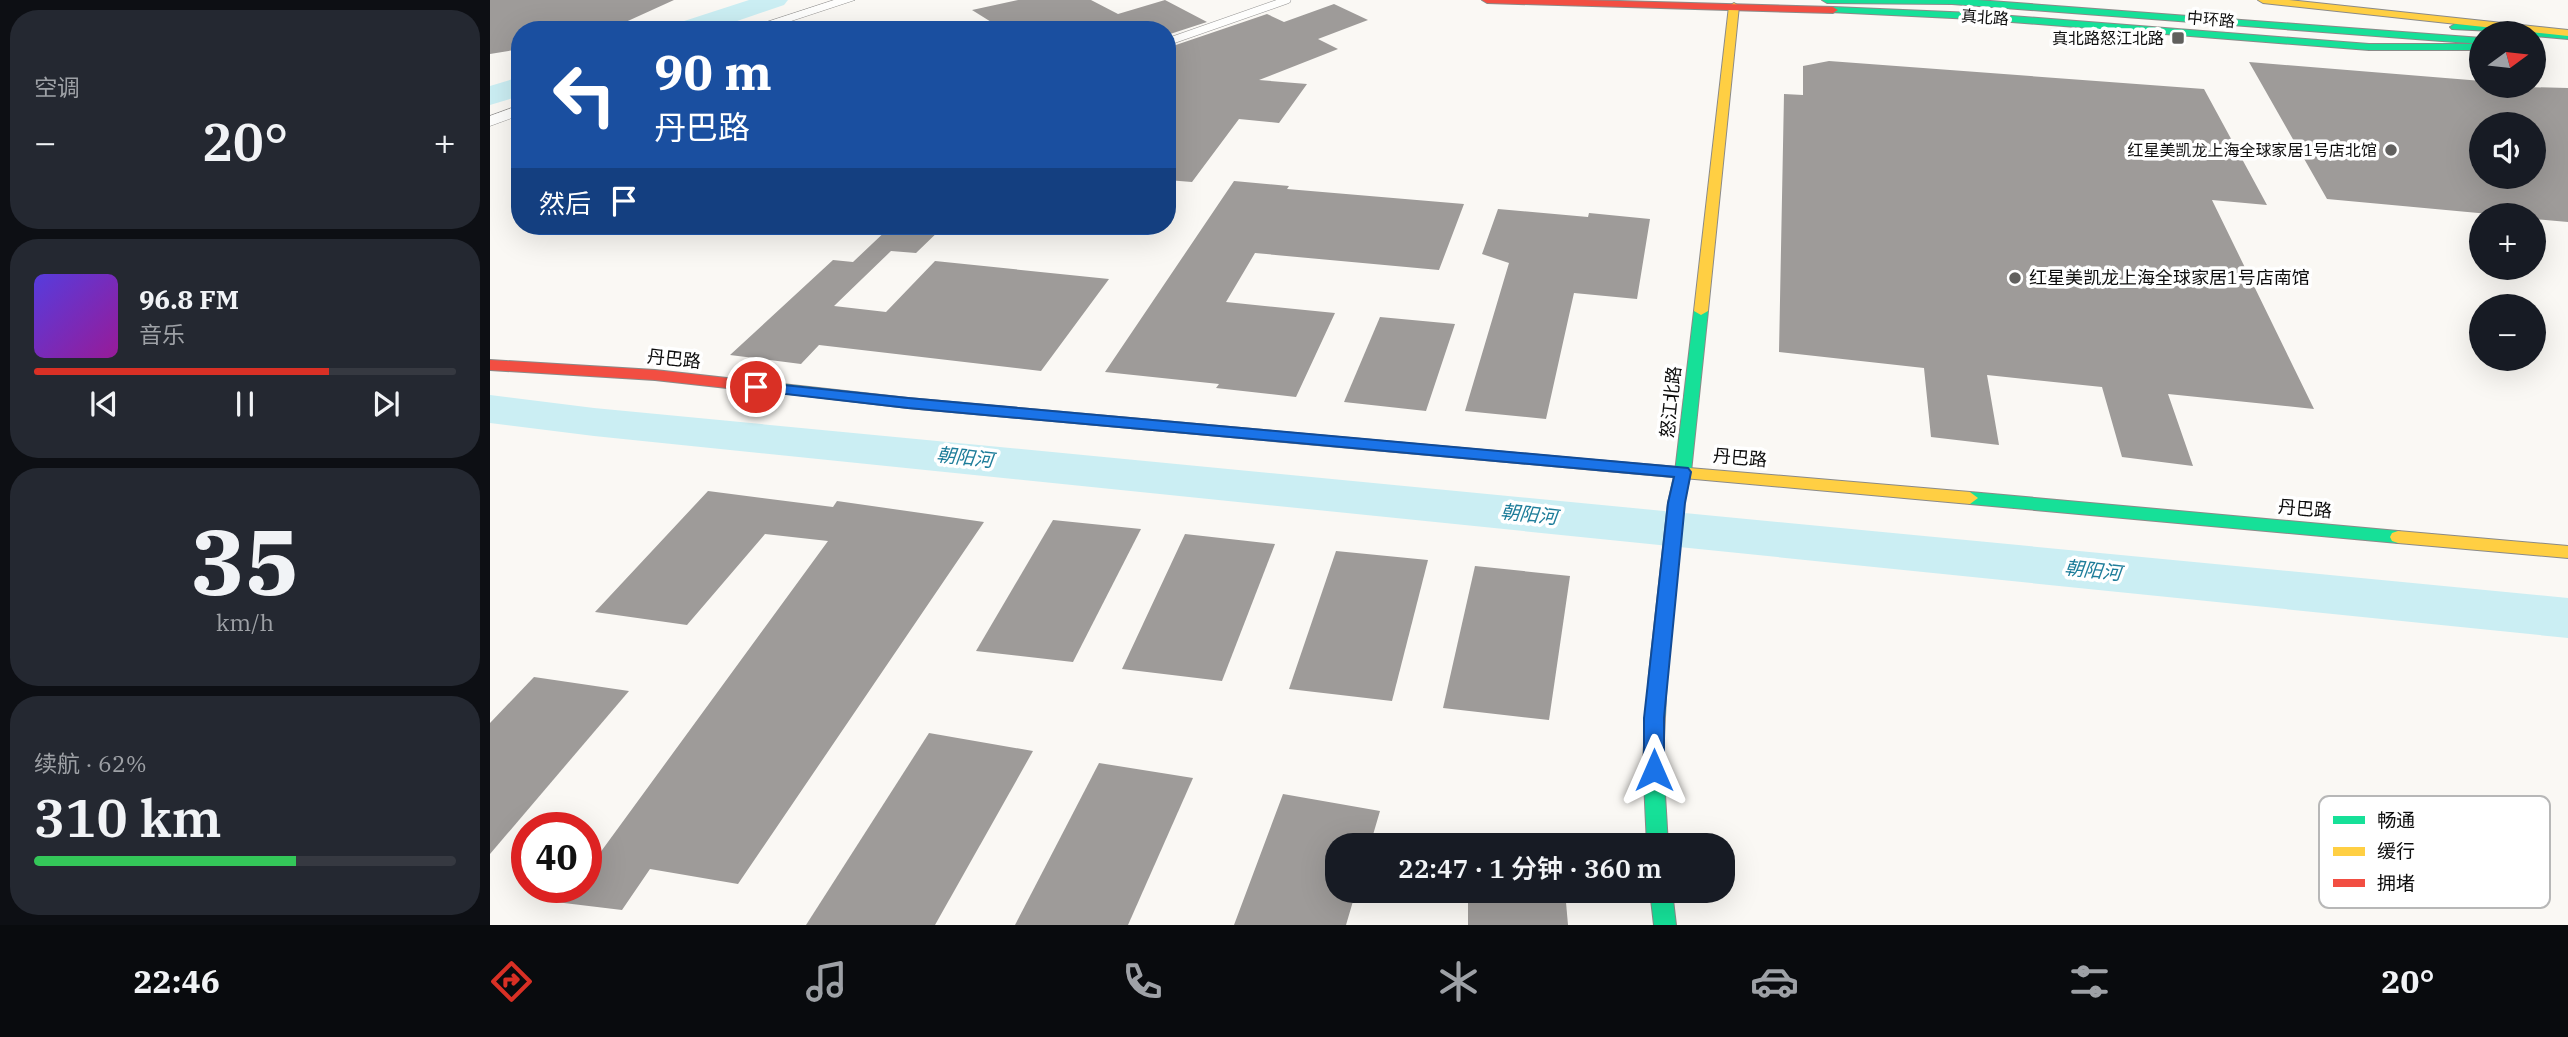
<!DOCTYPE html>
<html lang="zh">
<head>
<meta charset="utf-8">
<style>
  body { margin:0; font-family:"IBM Plex Serif","Noto Sans SC",serif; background:#242831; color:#f1f3f6; height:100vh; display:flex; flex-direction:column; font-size:26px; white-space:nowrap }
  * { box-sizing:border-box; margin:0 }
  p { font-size:23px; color:#9ea1a6 }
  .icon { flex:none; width:38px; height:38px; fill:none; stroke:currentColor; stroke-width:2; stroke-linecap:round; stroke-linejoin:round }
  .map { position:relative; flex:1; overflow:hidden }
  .drawer { display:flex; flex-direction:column; gap:10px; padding:10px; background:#0d0f14; width:490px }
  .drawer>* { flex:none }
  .top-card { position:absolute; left:21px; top:21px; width:665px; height:214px; border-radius:28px; box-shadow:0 7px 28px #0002; background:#1a4fa0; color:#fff; overflow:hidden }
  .needle { width:46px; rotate:75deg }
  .buttons { position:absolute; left:1979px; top:21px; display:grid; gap:14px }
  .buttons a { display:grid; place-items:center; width:77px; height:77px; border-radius:50%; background:#171b24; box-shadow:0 7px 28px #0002; font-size:35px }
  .speed { position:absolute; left:21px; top:812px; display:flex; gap:14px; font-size:35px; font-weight:700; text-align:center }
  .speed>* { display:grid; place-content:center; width:91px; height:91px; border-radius:50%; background:#171b24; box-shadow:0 7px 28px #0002; line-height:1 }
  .speed .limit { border:10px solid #d22; background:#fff; color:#111 }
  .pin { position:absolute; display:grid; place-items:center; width:60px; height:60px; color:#fff; margin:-30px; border:4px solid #fff; border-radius:50%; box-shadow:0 2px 7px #0007 }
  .me { position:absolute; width:77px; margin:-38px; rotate:0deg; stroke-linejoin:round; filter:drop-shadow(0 0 5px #0008) }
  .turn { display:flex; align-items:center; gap:24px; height:147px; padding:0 28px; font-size:32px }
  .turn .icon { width:91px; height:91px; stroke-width:2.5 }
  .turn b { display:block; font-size:49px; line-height:60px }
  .then { display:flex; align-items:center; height:66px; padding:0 28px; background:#0003; gap:14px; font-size:26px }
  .big { font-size:52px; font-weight:600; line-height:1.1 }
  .drawer .tile { flex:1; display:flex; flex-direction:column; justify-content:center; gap:10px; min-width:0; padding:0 24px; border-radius:28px; background:#242831 }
  .drawer .dial { align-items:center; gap:0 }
  .dial b { font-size:91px; line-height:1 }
  .song { display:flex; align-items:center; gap:21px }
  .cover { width:84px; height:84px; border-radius:10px; background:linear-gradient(135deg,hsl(250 70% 55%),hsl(300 70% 35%)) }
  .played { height:7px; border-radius:4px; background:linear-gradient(90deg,#d93025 70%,#363941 70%) }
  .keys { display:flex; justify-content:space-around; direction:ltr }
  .heat { display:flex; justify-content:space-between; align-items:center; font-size:38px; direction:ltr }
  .charge { height:10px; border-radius:5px; background:linear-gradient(90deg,#34c759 62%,#363941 0) }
  .trip { position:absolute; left:835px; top:833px; width:410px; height:70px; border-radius:28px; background:#171b24; box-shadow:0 7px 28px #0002; font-weight:600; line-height:70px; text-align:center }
  .menu { display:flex; height:112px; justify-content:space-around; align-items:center; background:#090b0e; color:#9ea1a6 }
  .menu .icon { width:49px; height:49px }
  .menu .on { color:#d93025 }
  .menu b { font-size:32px; color:#f1f3f6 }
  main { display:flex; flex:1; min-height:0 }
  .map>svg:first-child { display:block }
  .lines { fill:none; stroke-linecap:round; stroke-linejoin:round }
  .river { fill:#cbeef3; fill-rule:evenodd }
  .building { fill:#9e9b99; fill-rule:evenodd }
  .lane-casing { stroke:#949392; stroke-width:8 }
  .street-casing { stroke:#949392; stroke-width:1 }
  .fast-casing { stroke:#8b8a88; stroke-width:2 }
  .slow-casing { stroke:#8b8a88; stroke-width:2 }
  .jam-casing { stroke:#8b8a88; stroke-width:2 }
  .lane { stroke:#fefefd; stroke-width:7 }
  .street { fill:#fefefd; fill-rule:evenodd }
  .fast { fill:#16e098; fill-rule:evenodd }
  .slow { fill:#ffcf43; fill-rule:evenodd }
  .jam { fill:#f24e42; fill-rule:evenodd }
  .route { fill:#1a73e8; stroke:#114b97; stroke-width:2 }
  .poi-dot { fill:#61605e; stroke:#fff; stroke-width:2.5 }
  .labels { text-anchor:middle; stroke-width:7; stroke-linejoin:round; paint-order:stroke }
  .far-street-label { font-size:16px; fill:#0e0e0e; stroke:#fff }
  .far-poi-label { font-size:16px; fill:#0e0e0e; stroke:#fff; text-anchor:end }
  .poi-label { font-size:18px; fill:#0e0e0e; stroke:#fff; text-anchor:start }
  .street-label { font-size:18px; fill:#0e0e0e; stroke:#fff }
  .water-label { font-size:19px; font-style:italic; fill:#1e7d9a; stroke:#fff }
  .key { fill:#fff; stroke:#b7b7b7; stroke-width:2 }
  .key-label { font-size:19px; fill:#0e0e0e }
</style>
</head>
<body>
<main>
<section class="drawer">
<div class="tile"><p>空调</p>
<div class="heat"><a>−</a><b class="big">20°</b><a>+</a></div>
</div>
<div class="tile">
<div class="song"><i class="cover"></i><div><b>96.8 FM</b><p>音乐</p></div></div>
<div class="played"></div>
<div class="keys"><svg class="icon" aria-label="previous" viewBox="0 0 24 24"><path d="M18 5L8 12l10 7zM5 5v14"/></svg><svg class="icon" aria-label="pause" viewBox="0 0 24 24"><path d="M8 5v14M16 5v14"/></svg><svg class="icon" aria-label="next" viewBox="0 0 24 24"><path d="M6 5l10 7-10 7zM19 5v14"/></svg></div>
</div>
<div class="tile dial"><b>35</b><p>km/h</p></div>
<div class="tile"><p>续航 · 62%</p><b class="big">310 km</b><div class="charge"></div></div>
</section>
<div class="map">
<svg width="2078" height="925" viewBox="0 0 2078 925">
  <rect width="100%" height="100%" fill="#faf8f4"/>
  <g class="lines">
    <!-- river -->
    <g class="river">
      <polygon points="259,0 298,0 294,5 221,30 181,30 185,24"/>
      <polygon points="30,77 30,96 0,105 0,86"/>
      <polygon points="0,395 104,408 2078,598 2078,638 104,436 0,423"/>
    </g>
  </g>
  <!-- building -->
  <g class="building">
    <polygon points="0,0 184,0 118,30 30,30 30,49 0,54"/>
    <polygon points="528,0 601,0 628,14 675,0 717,22 677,35 677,30 514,30 482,10"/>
    <polygon points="844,4 878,20 828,39 848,49 769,80 817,84 789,123 749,119 702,182 677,180 677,48 777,14 794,22"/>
    <polygon points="1339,61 1714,89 1777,205 1722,200 1824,409 1678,394 1703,466 1632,457 1612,387 1497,375 1509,445 1441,437 1434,368 1289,352 1294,94 1313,95 1313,66"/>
    <path d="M1759 62 1992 81V86L2078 88V222L2044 219V215H2010L1837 199ZM1992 124H2044V177H1992Z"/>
    <polygon points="744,181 799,186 797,189 974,204 949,270 765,253 736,302 845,313 806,397 726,388 729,384 615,372"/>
    <polygon points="1008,209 1098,217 1099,213 1160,219 1147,299 1084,293 1056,419 975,411 1019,263 992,254"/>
    <polygon points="401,226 454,226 426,253 401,251 344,306 396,312 445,261 619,279 551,371 329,345 311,364 240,355 343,260 363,262"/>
    <polygon points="890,317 965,324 936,411 854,402"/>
    <polygon points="218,491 343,507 347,501 494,522 248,884 160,869 132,910 49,900 50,887 96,887 96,872 338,541 275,534 197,625 105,612"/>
    <polygon points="563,520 651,529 583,662 486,651"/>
    <polygon points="695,534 785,544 732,681 632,669"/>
    <polygon points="846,551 938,560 902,701 799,689"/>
    <polygon points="985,566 1080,576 1059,720 953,708"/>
    <polygon points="44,677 139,691 0,854 0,723"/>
    <polygon points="439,733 543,751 445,925 316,925"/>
    <polygon points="609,763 703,778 638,925 525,925"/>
    <polygon points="793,794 890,811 880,845 847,845 847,891 866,891 856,925 744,925"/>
    <polygon points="978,891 1075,891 1078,925 978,925"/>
  </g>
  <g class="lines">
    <!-- lane casing -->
    <g class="lane-casing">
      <polyline id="lane" points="677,42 797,0"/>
    </g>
    <!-- street casing -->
    <g class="street-casing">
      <g id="street">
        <polygon points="344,0 365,0 274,30 252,30"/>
        <polygon points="30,105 30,115 0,126 0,116"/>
      </g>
    </g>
    <!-- fast casing -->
    <g class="fast-casing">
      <g id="fast">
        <polygon points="1332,0 1487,0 1992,38 1992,44 1462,4 1337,3"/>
        <polygon points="1343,7 1483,13 1879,44 1992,44 1992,50 1879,50 1483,19 1340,12 1338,10"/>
        <polygon points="1965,24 2078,33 2078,39 2044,36 2044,33 1962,29 1960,27"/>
        <polygon points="1211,307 1218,311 1201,472 1194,503 1177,674 1173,760 1178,845 1157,845 1153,760 1159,674 1178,503 1185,472 1204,311"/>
        <polygon points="246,379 418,398 1094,459 1102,464 1094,469 418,408 241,387 239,384"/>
        <polygon points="1480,492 1908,531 1914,533 1916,537 1914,541 1908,543 1480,504 1472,498"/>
        <polygon points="1160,891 1182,891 1186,925 1164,925"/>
      </g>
    </g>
    <!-- slow casing -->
    <g class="slow-casing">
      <g id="slow">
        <polygon points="1768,0 1799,0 2078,30 2078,36 1773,3"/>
        <polygon points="1244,3 1249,6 1218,311 1211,315 1204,311 1239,6"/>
        <polygon points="1094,459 1480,492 1488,498 1480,504 1094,469 1086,464"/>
        <polygon points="1908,531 2078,546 2078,558 1908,543 1902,541 1900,537 1902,533"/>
      </g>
    </g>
    <!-- jam casing -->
    <g class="jam-casing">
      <g id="jam">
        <polygon points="992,0 1093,0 1343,7 1348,10 1343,13 997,3"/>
        <polygon points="0,360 165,370 246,379 253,384 246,389 165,380 0,370"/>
      </g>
    </g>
    <!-- lane -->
    <use href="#lane" class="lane"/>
    <!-- street -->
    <use href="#street" class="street"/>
    <!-- fast -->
    <use href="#fast" class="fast"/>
    <!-- slow -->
    <use href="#slow" class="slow"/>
    <!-- jam -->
    <use href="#jam" class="jam"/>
  </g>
  <!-- route -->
  <polygon class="route" points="266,382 418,398 1198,468 1201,472 1195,503 1174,718 1174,770 1171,776 1164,779 1157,776 1154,770 1154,718 1178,503 1184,477 418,408 261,390 259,387"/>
  <!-- markers -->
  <g class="poi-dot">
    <rect x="1681" y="31" width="14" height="14" rx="3.5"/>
    <circle cx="1901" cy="150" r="7"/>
    <circle cx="1525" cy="278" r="7"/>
  </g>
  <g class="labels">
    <!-- far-street labels -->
    <g class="far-street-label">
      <text transform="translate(1495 17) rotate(4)" y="6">真北路</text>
      <text transform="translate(1721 19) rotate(5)" y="6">中环路</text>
    </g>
    <!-- far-poi labels -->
    <g class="far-poi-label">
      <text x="1674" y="44">真北路怒江北路</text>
      <text x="1887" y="156">红星美凯龙上海全球家居1号店北馆</text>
    </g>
    <!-- poi labels -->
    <g class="poi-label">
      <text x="1539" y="284">红星美凯龙上海全球家居1号店南馆</text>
    </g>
    <!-- street labels -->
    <g class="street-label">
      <text transform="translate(184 359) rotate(6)" y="6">丹巴路</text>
      <text transform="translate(1181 402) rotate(-84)" y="6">怒江北路</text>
      <text transform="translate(1250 458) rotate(5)" y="6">丹巴路</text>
      <text transform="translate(1815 509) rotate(5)" y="6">丹巴路</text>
    </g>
    <!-- water labels -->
    <g class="water-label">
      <text transform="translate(475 457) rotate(6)" y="7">朝阳河</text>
      <text transform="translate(1039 514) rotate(6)" y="7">朝阳河</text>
      <text transform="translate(1603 570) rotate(6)" y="7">朝阳河</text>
    </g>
  </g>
  <!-- legend -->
  <rect x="1829" y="796" width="231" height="112" rx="10" class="key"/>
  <rect x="1843" y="816" width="32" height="8" fill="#16e098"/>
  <rect x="1843" y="847" width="32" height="9" fill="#ffcf43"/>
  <rect x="1843" y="879" width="32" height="8" fill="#f24e42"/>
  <g class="key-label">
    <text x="1887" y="827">畅通</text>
    <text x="1887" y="858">缓行</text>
    <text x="1887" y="890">拥堵</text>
  </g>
</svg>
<div class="buttons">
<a><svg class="needle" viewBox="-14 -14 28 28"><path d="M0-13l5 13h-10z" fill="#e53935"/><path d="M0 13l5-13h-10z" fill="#9ea1a6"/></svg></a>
<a><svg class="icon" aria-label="sound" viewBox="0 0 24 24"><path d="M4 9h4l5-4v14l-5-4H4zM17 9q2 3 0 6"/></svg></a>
<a>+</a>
<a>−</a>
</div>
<div class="speed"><div class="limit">40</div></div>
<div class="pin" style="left:266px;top:387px;background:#d93025"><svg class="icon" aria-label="arrive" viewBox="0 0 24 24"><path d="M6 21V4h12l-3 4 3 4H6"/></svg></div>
<svg class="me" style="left:1164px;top:770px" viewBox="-20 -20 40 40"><path d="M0-17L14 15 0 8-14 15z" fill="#1a73e8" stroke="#fff" stroke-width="4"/></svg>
<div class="trip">22:47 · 1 分钟 · 360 m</div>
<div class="top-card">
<div class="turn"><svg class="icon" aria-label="left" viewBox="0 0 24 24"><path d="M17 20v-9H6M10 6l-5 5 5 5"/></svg><div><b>90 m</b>丹巴路</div></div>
<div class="then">然后<svg class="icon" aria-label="arrive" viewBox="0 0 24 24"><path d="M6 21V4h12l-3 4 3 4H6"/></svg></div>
</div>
</div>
</main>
<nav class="menu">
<b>22:46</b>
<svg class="icon on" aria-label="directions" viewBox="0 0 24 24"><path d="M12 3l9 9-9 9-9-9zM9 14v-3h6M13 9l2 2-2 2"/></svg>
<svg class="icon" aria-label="music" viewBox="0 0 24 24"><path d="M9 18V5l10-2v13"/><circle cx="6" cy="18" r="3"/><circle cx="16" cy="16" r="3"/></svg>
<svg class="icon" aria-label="phone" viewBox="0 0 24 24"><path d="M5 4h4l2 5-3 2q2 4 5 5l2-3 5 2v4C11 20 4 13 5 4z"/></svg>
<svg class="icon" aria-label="climate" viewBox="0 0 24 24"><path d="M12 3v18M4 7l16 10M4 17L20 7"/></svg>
<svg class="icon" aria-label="car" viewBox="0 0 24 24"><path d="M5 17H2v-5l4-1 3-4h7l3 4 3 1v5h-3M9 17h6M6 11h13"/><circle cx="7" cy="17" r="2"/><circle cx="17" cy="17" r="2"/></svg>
<svg class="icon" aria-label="filters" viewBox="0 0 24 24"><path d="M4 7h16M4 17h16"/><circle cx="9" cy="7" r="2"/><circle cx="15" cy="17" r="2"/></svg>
<b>20°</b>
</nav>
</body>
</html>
